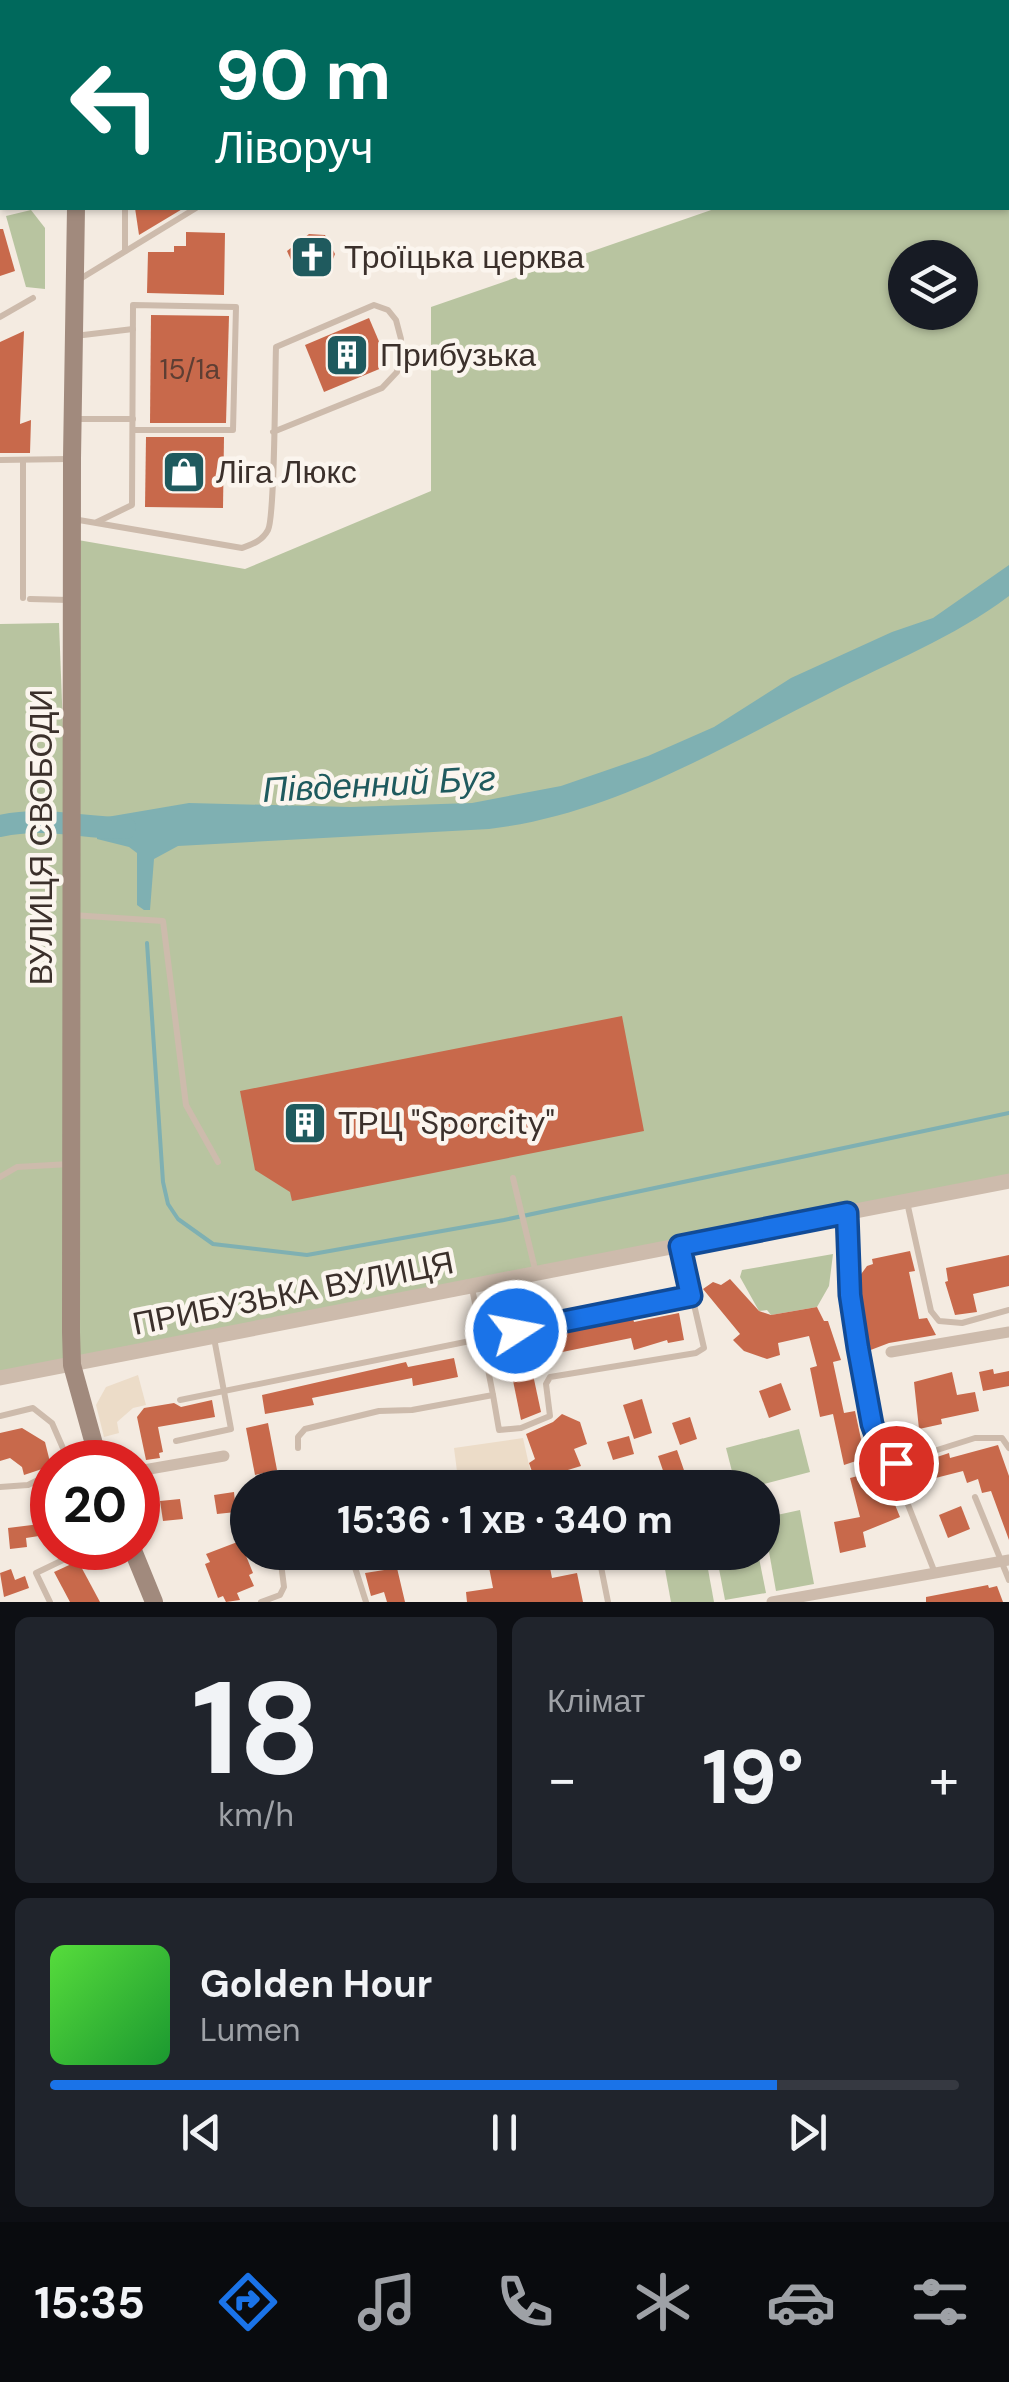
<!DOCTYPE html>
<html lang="uk">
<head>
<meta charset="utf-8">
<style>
  body { margin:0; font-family:"DM Sans",sans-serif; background:#20242c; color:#f1f3f6; height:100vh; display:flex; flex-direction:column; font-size:38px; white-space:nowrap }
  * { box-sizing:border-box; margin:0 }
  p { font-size:32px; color:#9ea1a6 }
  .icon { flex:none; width:55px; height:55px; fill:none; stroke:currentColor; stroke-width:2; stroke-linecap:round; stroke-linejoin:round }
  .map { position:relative; height:1602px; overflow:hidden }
  .side { display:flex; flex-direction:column; gap:15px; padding:15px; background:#0d0f14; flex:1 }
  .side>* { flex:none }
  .hud { position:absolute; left:0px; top:0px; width:1010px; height:210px; box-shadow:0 2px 8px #0004; background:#00695c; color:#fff; overflow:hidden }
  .fabs { position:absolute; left:888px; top:240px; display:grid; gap:20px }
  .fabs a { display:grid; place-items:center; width:90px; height:90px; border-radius:50%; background:#171b24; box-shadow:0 2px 8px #0004; font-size:50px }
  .speed { position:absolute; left:30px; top:1440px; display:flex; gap:20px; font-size:50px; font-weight:700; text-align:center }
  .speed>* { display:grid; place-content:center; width:130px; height:130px; border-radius:50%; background:#171b24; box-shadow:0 2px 8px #0004; line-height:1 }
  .speed .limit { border:15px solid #d22; background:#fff; color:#111 }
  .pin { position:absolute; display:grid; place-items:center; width:85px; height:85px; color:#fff; margin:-42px; border:5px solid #fff; border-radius:50%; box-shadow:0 2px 10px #0007 }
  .me { position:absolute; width:110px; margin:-55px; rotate:79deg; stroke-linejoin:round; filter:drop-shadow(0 0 8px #0008) }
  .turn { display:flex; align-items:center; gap:35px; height:210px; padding:0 50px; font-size:45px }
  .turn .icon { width:130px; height:130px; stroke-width:2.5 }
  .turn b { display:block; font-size:70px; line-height:85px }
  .big { font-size:75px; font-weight:700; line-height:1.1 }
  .side .tile { flex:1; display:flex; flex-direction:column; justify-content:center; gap:15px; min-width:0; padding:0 35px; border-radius:15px; background:#20242c }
  .side .dial { align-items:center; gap:0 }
  .dial b { font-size:130px; line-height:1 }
  .song { display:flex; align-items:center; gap:30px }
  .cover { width:120px; height:120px; border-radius:15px; background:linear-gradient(135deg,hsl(110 70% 55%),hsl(130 70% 35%)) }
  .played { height:10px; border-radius:5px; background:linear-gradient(90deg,#1a73e8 80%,#363941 80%) }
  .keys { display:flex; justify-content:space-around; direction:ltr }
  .heat { display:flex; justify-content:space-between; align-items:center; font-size:55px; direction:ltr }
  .side .tiles { flex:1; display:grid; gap:15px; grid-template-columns:1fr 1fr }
  .tile:last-child { grid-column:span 2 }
  .trip { position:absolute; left:230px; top:1470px; width:550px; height:100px; border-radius:50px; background:#171b24; box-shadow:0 2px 8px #0004; font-weight:700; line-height:100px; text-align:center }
  .dock { display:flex; height:160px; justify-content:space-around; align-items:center; background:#090b0e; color:#9ea1a6 }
  .dock .icon { width:70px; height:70px }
  .dock .active { color:#1a73e8 }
  .dock b { font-size:45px; color:#f1f3f6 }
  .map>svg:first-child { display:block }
  .green { fill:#b8c4a0; fill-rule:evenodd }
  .plaza { fill:#ecdcc8 }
  .water { fill:#7fb0b2 }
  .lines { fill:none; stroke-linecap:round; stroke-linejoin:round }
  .stream { stroke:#7fb0b2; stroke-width:4 }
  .river { stroke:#7fb0b2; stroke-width:22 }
  .building { fill:#c8694b }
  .service { stroke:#cdbbac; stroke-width:6 }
  .minor { stroke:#cdbbac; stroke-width:11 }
  .tertiary { stroke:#cdbbac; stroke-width:15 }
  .secondary { stroke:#a18a7d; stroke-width:18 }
  .route-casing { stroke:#114b97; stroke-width:25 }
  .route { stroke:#1a73e8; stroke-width:18 }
  .labels { text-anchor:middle; stroke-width:9; stroke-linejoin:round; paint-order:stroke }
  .number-label { font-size:28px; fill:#5e3e33 }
  .poi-label { font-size:32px; fill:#3b302b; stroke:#fbf5ee; text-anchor:start }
  .street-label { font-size:32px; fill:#3b302b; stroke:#fbf5ee }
  .water-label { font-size:35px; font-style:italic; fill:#1f5a5e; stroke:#fbf5ee }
</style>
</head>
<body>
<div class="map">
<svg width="1009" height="1602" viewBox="0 0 1009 1602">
  <rect width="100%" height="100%" fill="#f4ebe1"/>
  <!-- green -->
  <g class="green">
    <path d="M1009 101V1175L77 1358 78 540 245 569 431 491V307L717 208H1008ZM905 258H960V312H905Z"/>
    <polygon points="31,210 45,228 45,289 26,287 6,216"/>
    <polygon points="59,623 64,755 66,1360 0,1373 0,624"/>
    <polygon points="833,1254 829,1286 817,1307 771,1315 767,1310 759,1311 740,1277 742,1270"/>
    <polygon points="799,1429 810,1472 752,1487 736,1487 726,1448"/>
    <polygon points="800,1510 814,1584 776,1591 763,1518"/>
    <polygon points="662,1553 705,1553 714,1602 671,1602"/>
    <polygon points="716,1553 758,1553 766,1593 725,1600"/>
  </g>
  <!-- plaza -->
  <g class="plaza">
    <polygon points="138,1375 146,1405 133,1408 117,1422 119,1433 104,1437 96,1405 106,1387"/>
    <polygon points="523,1438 534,1487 459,1487 454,1448"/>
  </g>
  <!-- water -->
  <path class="water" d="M1009 565V596C953 638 890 662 828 694 718 749 614 814 489 829L178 846 154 859 150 910H144L137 905V853L129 847 97 839V821L101 818 189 803 350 807 472 803 561 786 648 756 714 727 791 678 892 632 933 618Z"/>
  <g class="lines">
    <!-- stream -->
    <polyline class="stream" points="147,943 163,1182 168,1204 178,1219 213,1244 307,1255 504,1220 1009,1113"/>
    <!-- river -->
    <path class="river" d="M0 826C47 816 78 828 125 828"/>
  </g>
  <!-- building -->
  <g class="building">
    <polygon points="135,208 184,208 139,235"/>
    <polygon points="0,229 3,229 15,271 0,276"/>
    <polygon points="186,232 225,233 224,295 147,293 148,252 174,252 174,246 186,246"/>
    <polygon points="309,234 325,235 335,254 327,274 299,278 287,251"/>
    <polygon points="151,315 229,316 226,423 150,423"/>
    <polygon points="369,318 389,365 324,392 305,345"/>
    <polygon points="24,331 20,424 31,420 30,453 0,453 0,342"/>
    <polygon points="146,437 224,437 223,508 145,507"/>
    <polygon points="622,1016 644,1131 292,1201 290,1192 255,1170 240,1091"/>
    <polygon points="910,1251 915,1271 909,1272 919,1319 927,1318 936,1335 889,1343 868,1351 857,1293 859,1277 867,1266 873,1264 872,1259"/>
    <polygon points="1009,1255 1009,1286 973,1294 977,1312 955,1315 945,1282 948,1281 946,1268"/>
    <polygon points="730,1279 759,1311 771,1315 817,1307 824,1321 828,1321 841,1360 833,1362 844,1413 855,1411 865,1458 844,1465 833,1414 820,1417 810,1368 817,1366 809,1336 778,1343 780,1355 767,1359 744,1351 733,1340 740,1334 703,1289 713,1282 721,1285"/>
    <polygon points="679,1313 684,1340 668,1343 667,1340 634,1350 631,1338 533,1358 529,1336 632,1315 634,1322"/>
    <polygon points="529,1356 541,1412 521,1420 509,1361"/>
    <polygon points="454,1358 458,1377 413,1386 412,1378 312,1398 314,1405 265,1414 262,1395 406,1362 408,1367"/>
    <polygon points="993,1369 994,1374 1009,1371 1009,1386 983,1391 979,1372"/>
    <polygon points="952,1372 957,1395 975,1392 979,1411 941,1419 942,1424 919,1429 914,1382"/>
    <polygon points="781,1383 791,1410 769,1418 759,1391"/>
    <polygon points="642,1399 652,1433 634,1439 623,1405"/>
    <polygon points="212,1400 215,1417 158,1427 163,1452 159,1453 160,1458 146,1460 137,1417 144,1408 174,1403 181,1407"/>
    <polygon points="562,1414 580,1422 587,1444 574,1449 581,1466 535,1480 529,1463 535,1459 526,1434 553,1422"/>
    <polygon points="690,1417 697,1439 680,1445 672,1423"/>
    <polygon points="268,1423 277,1470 255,1475 246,1428"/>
    <polygon points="893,1426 900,1444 889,1449 883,1430"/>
    <polygon points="22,1428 45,1442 51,1466 24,1475 22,1467 10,1458 0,1461 0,1433"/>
    <polygon points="629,1436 634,1454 613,1460 607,1442"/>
    <polygon points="998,1445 1009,1476 1009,1540 991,1491 982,1493 978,1479 967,1483 963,1471 908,1485 898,1481 894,1488 889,1490 900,1517 863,1532 866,1547 840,1553 834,1522 860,1517 850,1478 890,1468 898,1470 949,1453 950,1458"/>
    <polygon points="677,1450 686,1476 678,1479 680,1485 669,1488 658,1456"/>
    <polygon points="417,1476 421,1488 389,1488 388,1485"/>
    <polygon points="635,1476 638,1488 605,1488 605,1484"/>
    <polygon points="234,1492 236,1512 217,1514 214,1495"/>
    <polygon points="180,1499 183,1519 163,1521 160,1501"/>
    <polygon points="961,1506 970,1529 948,1538 939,1515"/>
    <polygon points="52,1518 52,1534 26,1538 27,1547 10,1549 8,1528 40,1524 40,1520"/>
    <polygon points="240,1541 253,1573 249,1575 254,1586 237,1593 240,1600 226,1602 223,1596 218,1598 205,1564 210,1562 206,1554"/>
    <polygon points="312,1552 343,1552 343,1556 336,1558 338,1563 323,1569 322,1562 315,1563"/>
    <polygon points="486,1552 547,1552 552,1578 577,1573 583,1602 467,1602 466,1592 493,1588"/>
    <polygon points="78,1561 100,1602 70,1602 54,1572"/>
    <polygon points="397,1568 405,1602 387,1602 384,1592 371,1596 365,1573"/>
    <polygon points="11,1569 15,1580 25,1576 29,1588 4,1597 0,1573"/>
    <polygon points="988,1585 989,1588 997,1586 1003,1602 926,1602 926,1597"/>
  </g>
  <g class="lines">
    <!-- service -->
    <g class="service">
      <polyline points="138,0 139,2"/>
      <polyline points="518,0 520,2"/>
      <polyline points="854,0 855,2"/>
      <polyline points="186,2 190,0"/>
      <polyline points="590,2 593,0"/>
      <polyline points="880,2 881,0"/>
      <polyline points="125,251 125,208"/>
      <polyline points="80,279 196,208"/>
      <polyline points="0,317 33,298"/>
      <polyline points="75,336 133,329"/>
      <polyline points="74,419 133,419"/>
      <polyline points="0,460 69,459"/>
      <path d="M73 519 242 548C253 544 262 541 268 530 275 517 275 374 276 347L374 305 388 310 396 320 401 339 397 372 382 388 273 432"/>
      <polyline points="97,522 132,505 133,305 236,307 233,430 133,430"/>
      <polyline points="23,598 23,461"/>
      <polyline points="30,599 69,600"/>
      <polyline points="72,915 163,921 186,1105 218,1162"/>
      <polyline points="0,1177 17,1167 70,1164"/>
      <polyline points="513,1178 536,1273"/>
      <polyline points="907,1202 931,1311 939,1321 962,1323 1009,1310"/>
      <polyline points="847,1213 850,1295 867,1401 884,1457 896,1463 975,1438 1002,1438 1009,1448"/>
      <polyline points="493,1395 499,1430 521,1428 550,1416 546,1384 550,1377 696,1353 704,1348 681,1248"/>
      <polyline points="180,1400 691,1296"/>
      <polyline points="0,1416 33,1408 52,1423 69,1462"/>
      <polyline points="176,1441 231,1429 214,1338"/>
      <polyline points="298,1448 298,1437 305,1429 379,1411 412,1410 493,1395 472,1288"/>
      <polyline points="76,1462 93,1455"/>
      <polyline points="584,1483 585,1488"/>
      <polyline points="0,1487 28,1485 52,1473"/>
      <polyline points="901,1487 935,1573"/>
      <polyline points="975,1497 1009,1580"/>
      <polyline points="350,1552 366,1602"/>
      <polyline points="598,1552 608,1602"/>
      <polyline points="50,1602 36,1573 88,1548"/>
      <polyline points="261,1602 280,1595 284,1587 281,1563 287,1552"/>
    </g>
    <!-- minor -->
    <g class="minor">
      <polyline points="891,1352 1009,1332"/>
      <polyline points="138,1471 224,1456"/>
      <polyline points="772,1602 1009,1560"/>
    </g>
    <!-- tertiary -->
    <g class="tertiary">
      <polyline points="306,2 310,0"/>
      <polyline points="0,184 2,183"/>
      <polyline points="0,1378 1009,1181"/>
    </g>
    <!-- secondary -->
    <g class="secondary">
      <polyline points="40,0 40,2"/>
      <polyline points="76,208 72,458 71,1332 72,1365 99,1462"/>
      <polyline points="132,1548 154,1602"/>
    </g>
  </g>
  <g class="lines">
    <!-- route casing -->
    <g class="route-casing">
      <polyline id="route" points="516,1331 691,1296 680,1246 847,1213 850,1295 858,1348 872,1424 884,1457 896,1463"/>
    </g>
    <!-- route -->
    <use href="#route" class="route"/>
  </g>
  <!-- icons -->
  <defs>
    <g id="church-square" transform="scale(2.25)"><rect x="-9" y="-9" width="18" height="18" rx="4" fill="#1f5a5e" stroke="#fbf5ee"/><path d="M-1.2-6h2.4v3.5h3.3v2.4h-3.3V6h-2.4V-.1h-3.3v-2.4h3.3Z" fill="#fff"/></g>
    <g id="building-square" transform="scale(2.25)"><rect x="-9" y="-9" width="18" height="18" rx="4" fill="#1f5a5e" stroke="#fbf5ee"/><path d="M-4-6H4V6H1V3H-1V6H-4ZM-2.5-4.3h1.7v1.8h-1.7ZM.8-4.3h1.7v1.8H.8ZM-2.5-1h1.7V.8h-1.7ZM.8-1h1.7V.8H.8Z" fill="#fff"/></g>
    <g id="shop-square" transform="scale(2.25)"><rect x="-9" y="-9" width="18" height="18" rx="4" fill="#1f5a5e" stroke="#fbf5ee"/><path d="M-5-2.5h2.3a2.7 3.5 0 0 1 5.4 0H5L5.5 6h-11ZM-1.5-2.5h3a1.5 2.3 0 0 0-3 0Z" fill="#fff"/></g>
  </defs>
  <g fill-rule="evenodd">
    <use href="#church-square" x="312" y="257"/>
    <use href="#building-square" x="347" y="355"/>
    <use href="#shop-square" x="184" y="472"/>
    <use href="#building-square" x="305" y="1123"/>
  </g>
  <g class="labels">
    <!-- number labels -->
    <g class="number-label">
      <text x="190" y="379">15/1а</text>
    </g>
    <!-- poi labels -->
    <g class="poi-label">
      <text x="344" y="268">Троїцька церква</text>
      <text x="380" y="366">Прибузька</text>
      <text x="216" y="483">Ліга Люкс</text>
      <text x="338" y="1134">ТРЦ "Sporcity"</text>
    </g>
    <!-- street labels -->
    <g class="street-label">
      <text transform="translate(41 837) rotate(-90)" y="11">ВУЛИЦЯ СВОБОДИ</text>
      <text transform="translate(293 1293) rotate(-11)" y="11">ПРИБУЗЬКА ВУЛИЦЯ</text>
    </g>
    <!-- water labels -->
    <g class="water-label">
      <text transform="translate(379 784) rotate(-3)" y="12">Південний Буг</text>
    </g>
  </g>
</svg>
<div class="fabs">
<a><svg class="icon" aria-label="layers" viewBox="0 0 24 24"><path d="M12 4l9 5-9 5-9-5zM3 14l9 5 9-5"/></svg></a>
</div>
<div class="speed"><div class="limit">20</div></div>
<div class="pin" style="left:896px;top:1463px;background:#d93025"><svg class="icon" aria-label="arrive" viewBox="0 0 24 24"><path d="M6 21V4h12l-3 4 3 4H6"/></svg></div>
<svg class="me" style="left:516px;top:1331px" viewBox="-20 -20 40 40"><circle r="17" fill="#1a73e8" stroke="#fff" stroke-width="3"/><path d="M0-11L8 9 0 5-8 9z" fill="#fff"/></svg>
<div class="trip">15:36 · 1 хв · 340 m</div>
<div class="hud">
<div class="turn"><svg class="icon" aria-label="left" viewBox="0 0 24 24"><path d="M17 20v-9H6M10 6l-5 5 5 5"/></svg><div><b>90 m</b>Ліворуч</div></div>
</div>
</div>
<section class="side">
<div class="tiles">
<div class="tile dial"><b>18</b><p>km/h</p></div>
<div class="tile"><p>Клімат</p>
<div class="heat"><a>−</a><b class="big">19°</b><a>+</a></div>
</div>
<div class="tile">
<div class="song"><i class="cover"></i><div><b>Golden Hour</b><p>Lumen</p></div></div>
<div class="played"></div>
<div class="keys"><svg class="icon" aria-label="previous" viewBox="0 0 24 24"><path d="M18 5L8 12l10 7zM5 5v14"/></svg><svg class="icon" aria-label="pause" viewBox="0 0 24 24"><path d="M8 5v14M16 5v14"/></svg><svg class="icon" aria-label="next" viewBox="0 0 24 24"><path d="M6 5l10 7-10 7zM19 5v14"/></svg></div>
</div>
</div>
</section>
<nav class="dock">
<b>15:35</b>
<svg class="icon active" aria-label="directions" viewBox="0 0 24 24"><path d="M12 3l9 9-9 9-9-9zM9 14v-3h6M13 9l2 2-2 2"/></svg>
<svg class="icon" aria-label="music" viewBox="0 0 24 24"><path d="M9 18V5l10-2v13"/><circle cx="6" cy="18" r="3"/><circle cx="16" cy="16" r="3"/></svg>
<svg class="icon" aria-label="phone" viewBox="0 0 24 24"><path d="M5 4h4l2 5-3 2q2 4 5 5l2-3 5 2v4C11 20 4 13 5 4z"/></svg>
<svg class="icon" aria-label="climate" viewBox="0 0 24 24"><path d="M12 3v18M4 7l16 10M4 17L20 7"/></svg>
<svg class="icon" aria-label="car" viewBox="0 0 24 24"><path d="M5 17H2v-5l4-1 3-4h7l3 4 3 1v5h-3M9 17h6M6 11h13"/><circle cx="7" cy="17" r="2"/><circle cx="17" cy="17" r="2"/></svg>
<svg class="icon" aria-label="filters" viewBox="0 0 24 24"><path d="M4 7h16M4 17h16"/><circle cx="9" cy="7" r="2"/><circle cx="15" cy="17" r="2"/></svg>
</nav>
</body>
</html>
